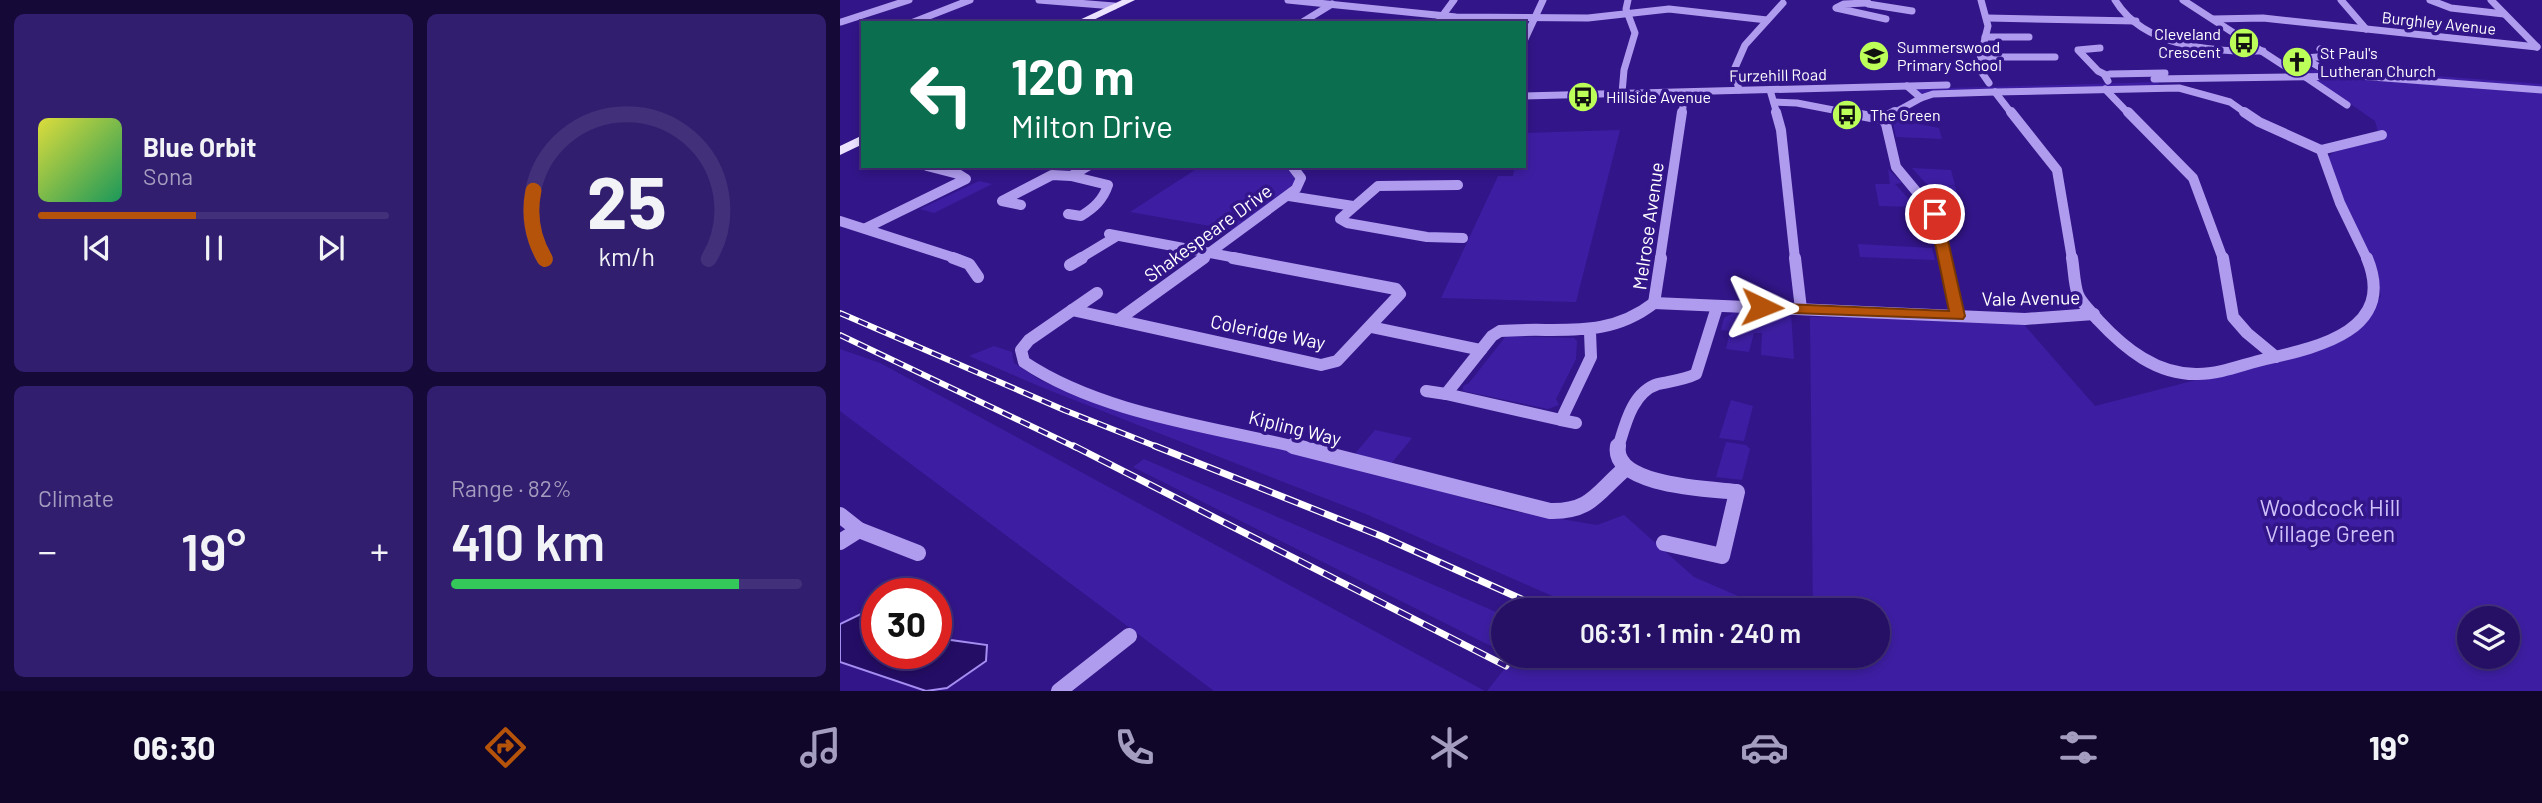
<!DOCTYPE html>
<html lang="en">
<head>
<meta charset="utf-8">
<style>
  body { margin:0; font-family:Barlow,sans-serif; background:#321e6f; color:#f1f3f6; height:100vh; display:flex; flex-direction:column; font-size:26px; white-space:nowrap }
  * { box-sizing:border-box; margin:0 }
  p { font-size:23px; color:#a49dbf }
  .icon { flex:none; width:38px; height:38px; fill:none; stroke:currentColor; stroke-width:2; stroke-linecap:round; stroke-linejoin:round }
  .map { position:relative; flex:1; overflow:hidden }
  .side { display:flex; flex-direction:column; gap:14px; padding:14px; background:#150938; width:840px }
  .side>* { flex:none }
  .banner { position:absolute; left:21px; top:21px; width:665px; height:147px; border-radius:0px; box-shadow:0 4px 10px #0003,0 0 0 2px #42307a; background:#0b6e4f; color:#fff; overflow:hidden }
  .tools { position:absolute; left:1617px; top:606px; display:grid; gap:14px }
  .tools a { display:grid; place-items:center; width:63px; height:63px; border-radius:50%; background:#261066; box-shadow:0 4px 10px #0003,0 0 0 2px #42307a; font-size:35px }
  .speed { position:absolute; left:21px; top:578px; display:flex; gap:14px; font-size:35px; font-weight:700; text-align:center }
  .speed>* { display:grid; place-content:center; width:91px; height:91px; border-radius:50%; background:#261066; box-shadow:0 4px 10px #0003,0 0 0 2px #42307a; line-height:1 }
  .speed .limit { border:10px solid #d22; background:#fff; color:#111 }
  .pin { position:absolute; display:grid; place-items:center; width:60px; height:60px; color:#fff; margin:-30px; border:4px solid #fff; border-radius:50%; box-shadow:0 2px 7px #0007 }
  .me { position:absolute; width:77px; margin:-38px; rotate:92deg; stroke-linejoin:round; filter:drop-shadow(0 0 5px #0008) }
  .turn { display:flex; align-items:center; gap:24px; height:147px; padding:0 35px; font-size:32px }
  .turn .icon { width:91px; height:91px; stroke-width:2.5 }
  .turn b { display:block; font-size:49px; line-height:60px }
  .big { font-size:52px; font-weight:600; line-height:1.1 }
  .side .tile { flex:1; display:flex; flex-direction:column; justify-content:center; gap:10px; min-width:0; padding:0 24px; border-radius:10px; background:#321e6f }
  .side .dial { align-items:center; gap:0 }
  .dial svg { height:182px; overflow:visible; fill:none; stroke:#42307a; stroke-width:7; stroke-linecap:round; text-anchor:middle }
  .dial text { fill:#f1f3f6; stroke:none }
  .song { display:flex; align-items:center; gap:21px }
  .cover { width:84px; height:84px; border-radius:10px; background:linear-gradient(135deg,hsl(60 70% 55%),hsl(150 70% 35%)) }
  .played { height:7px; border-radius:4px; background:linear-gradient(90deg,#b45309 45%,#42307a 45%) }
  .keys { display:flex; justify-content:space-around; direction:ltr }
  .heat { display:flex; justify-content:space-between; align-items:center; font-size:38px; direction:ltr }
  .charge { height:10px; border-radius:5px; background:linear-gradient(90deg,#34c759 82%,#42307a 0) }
  .side .tiles { flex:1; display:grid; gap:14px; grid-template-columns:repeat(2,1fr) }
  .trip { position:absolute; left:651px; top:598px; width:399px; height:70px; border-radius:35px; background:#261066; box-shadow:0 4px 10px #0003,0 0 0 2px #42307a; font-weight:600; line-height:70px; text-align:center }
  .tabs { display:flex; height:112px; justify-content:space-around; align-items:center; background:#0f0629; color:#a49dbf }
  .tabs .icon { width:49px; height:49px }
  .tabs .current { color:#b45309 }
  .tabs b { font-size:32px; color:#f1f3f6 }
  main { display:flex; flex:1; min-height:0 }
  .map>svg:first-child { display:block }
  .green { fill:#3d1ea2; fill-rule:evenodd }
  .water { fill:#240d65; stroke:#a48ef1; stroke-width:2 }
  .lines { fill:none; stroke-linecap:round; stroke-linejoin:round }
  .minor-far3 { stroke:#af9cee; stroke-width:7 }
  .minor-far2 { stroke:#af9cee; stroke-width:10 }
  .minor-far1 { stroke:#af9cee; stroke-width:12 }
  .minor { stroke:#af9cee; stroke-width:16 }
  .major { fill:#ebe3ff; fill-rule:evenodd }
  .rail-far1-casing { stroke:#fff; stroke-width:6 }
  .rail-casing { stroke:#fff; stroke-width:7 }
  .rail-far1 { stroke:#321588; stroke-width:3.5; stroke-dasharray:10; stroke-linecap:butt }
  .rail { stroke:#321588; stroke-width:4.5; stroke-dasharray:14; stroke-linecap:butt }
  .route { fill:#b45309; stroke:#753606; stroke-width:2 }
  .labels { text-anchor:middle; stroke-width:7; stroke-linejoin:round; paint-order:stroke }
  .far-street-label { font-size:16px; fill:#fff; stroke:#321588 }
  .far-poi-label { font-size:16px; fill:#fff; stroke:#321588; text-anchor:start }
  .street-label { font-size:19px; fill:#fff; stroke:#321588 }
  .near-park-label { font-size:23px; fill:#cfc1fb; stroke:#321588 }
</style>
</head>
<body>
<main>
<section class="side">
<div class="tiles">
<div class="tile">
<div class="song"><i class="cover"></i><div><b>Blue Orbit</b><p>Sona</p></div></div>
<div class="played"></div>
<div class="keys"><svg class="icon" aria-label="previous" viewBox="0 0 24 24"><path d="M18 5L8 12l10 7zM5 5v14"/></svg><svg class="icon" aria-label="pause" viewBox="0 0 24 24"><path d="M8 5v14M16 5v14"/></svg><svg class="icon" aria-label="next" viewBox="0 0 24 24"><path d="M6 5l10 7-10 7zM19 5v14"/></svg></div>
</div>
<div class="tile dial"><svg viewBox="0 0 100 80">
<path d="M14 69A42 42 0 1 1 86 69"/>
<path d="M14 69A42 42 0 0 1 9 39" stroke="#b45309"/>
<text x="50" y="56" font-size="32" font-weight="700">25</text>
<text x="50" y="72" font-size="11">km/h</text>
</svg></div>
<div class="tile"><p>Climate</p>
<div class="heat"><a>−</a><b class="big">19°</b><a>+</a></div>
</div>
<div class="tile"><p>Range · 82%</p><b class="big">410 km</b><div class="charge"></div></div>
</div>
</section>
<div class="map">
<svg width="1702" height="691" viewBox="0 0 1702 691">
  <rect width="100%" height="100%" fill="#321588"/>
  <!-- green -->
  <g class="green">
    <polygon points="1465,70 1519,70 1702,84 1702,88 1469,73"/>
    <path d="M1513 79 1702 93V691H647L673 658 671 656H1038V611H973L970 317 1181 321 1255 406 1480 348 1506 337 1541 296C1533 247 1499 206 1488 157L1494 152 1540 139 1535 121 1476 80ZM1629 618H1668V656H1629Z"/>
    <polygon points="1318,82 1320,86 1079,94 1075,89"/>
    <polygon points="1055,119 1099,128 1102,139 1056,137 1053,123"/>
    <polygon points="780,130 736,302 601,298 658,176 673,176 675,166 684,166 684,133"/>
    <polygon points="361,166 446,166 456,180 454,187 393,230 290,212"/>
    <polygon points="1072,168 1111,170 1115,185 1108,186 1115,186 1119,201 1101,200"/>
    <polygon points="1048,169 1062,183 1055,184 1076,207 1039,206 1035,184 1050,184"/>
    <polygon points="139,181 152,184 94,213 80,209"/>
    <polygon points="1018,244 1092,248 1095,260 1020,257"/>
    <polygon points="896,311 951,314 954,359 921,355 922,333 914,333 909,352 886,349 890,331 881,330 884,318"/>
    <polygon points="666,336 734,338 737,341 736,359 716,399 719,405 708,409 623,391 623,386 629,383"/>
    <polygon points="154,346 172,352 174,363 200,380 267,408 548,475 666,510 757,525 784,515 854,577 933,611 710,611 719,599 528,515 201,387 129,356"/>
    <polygon points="0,349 40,363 645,691 374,691 0,411"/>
    <polygon points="891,400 913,406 904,441 879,438"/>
    <polygon points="535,430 572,438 550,465 513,456"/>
    <polygon points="886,442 906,445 910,449 902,480 876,477"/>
    <polygon points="304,459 663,615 663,652 293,467"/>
  </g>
  <!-- water -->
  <polygon class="water" points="29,610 37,612 37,653 96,653 96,638 147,645 146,661 107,688 86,691 0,662 0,624"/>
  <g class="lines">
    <!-- minor-far3 -->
    <g class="minor-far3">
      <polyline points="199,0 274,6"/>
      <polyline points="448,0 616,17 748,18 829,9 927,20"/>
      <polyline points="1027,0 1028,4 1072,11"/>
      <polyline points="1141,0 1148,26 1138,67 1149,83"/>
      <path d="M1275 0C1304 48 1374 52 1423 51"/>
      <polyline points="1343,0 1460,76"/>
      <polyline points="1501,0 1526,29"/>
      <polyline points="1590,0 1611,8 1664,14"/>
      <polyline points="1651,0 1697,47"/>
      <polyline points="1026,3 1004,4 996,8 1046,19"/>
      <polyline points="1147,18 1296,21"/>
      <polyline points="600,19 614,0"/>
      <polyline points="1373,19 1423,18 1697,47"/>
      <polyline points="1,22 69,0"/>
      <polyline points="71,23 130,0"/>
      <polyline points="461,23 492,4"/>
      <polyline points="1145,37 1189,37"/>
      <polyline points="684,41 703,0"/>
      <polyline points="1260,48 1238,50 1258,71 1266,75"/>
      <polyline points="1480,49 1491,56 1464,58 1481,68"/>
      <polyline points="1141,57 1215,57"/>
      <polyline points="1464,76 1507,105"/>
      <polyline points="1314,79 1519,76 1702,90"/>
      <polyline points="1268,81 1265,76 1270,74 1325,73"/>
      <polyline points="1067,86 1081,98 1093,94 1155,92"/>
      <polyline points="1265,89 1289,114"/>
      <polyline points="899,90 894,70 905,45 943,3"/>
      <polyline points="930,90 937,114"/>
      <polyline points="1155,92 1172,114"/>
      <polyline points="1155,92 1339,88 1390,102 1407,114"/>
      <polyline points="782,93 784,70 795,33 786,9 788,0"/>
      <polyline points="684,96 1107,85"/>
      <polyline points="934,102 957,103 1014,114"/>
      <polyline points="842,114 845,93"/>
      <polyline points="1052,114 1081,98"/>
    </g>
    <!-- minor-far2 -->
    <g class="minor-far2">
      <polyline points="936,112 941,130 955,259"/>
      <polyline points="1004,112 1042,119 1055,112"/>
      <polyline points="1171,112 1217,170 1232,259"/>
      <polyline points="1288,112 1353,178 1383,259"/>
      <polyline points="1404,112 1419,122 1481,150 1500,203 1527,259"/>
      <polyline points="1042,119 1046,124 1056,167 1095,214 1105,259"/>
      <polyline points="1481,150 1542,135"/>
      <polyline points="231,176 248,166"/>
      <polyline points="618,185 538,186 500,219 507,223 587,237 623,238"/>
      <polyline points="449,196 513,206"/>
      <path d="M181 205 162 201 212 175 231 176 268 185C263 200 254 208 241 216L228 214"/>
      <polyline points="0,221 118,259"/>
      <polyline points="26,228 126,179 118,174 87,166"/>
      <polyline points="269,234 402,259"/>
      <polyline points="239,259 277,236"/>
      <polyline points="361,259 456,189 461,178 452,166"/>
      <polyline points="820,259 842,112"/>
    </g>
    <!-- minor-far1 -->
    <g class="minor-far1">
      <polyline points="113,258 129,264 138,277"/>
      <polyline points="955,258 961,309"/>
      <polyline points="1105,258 1118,315"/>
      <path d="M1232 258C1234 269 1234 284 1238 295 1242 304 1252 313 1258 320 1285 349 1317 375 1358 374 1381 374 1404 364 1426 359 1479 347 1557 330 1527 258"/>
      <polyline points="1383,258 1393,317 1407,333 1436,357"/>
      <polyline points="230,265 242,258"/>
      <path d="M257 293 189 340 181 350 184 362C262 414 370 426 460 448"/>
      <polyline points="814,303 1185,319 1254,314"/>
      <polyline points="814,303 821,258"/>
      <polyline points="232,310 481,365 497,361 560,294 556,289 393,258"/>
      <polyline points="278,320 364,258"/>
      <polyline points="531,327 641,350"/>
      <path d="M750 332 751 357 721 420 606 394 652 336 660 331C717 326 765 341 814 303"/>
      <polyline points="586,391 606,394"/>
      <polyline points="721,420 736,423"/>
      <path d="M778 448C785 425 792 392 818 384 831 381 844 380 856 374L877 307"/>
    </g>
    <!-- minor -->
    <g class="minor">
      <path d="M453 446 710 511C752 512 757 492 786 468"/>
      <path d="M778 446C771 486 871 489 897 492L882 556 824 543"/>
      <polyline points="0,515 19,530 0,542"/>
      <polyline points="19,530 78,553"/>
      <polyline points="219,691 289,636"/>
    </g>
    <!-- major -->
    <g class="major">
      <polygon points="282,0 295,0 247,23 233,23"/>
      <polygon points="23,135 23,144 0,155 0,146"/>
    </g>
    <!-- rail-far1 casing -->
    <g class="rail-far1-casing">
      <g id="rail-far1">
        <polyline points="0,313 224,410 320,448"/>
        <polyline points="0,335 237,448"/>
      </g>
    </g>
    <!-- rail casing -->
    <g class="rail-casing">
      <g id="rail">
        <polyline points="234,446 666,666"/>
        <polyline points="315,446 541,536 708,611"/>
      </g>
    </g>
    <!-- rail-far1 -->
    <use href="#rail-far1" class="rail-far1"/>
    <!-- rail -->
    <use href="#rail" class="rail"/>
  </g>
  <!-- route -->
  <polygon class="route" points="1095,210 1102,214 1125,316 1123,319 922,312 914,307 922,303 1109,311 1089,214"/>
  <!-- icons -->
  <defs>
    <g id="bus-disc" transform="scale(1.575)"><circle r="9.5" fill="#bdff59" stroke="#321588"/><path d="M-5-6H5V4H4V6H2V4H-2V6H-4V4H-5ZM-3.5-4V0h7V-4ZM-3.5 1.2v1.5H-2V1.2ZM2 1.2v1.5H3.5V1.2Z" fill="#111"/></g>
    <g id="school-disc" transform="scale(1.575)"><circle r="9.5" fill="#bdff59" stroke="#321588"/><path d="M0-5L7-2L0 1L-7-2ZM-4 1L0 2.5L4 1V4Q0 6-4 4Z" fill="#111"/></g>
    <g id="church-disc" transform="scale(1.575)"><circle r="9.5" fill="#bdff59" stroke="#321588"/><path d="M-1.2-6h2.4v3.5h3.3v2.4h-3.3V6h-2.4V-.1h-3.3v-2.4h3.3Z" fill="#111"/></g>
  </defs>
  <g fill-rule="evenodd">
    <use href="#bus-disc" x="1404" y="43"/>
    <use href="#school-disc" x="1034" y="56"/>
    <use href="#church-disc" x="1457" y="62"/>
    <use href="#bus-disc" x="743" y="97"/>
    <use href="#bus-disc" x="1007" y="115"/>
  </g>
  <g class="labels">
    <!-- far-street labels -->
    <g class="far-street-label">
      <text transform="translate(1599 23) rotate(6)" y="6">Burghley Avenue</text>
      <text transform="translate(938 75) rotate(-1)" y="6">Furzehill Road</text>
    </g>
    <!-- far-poi labels -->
    <g class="far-poi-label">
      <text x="1381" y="40" text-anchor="end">Cleveland<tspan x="1381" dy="18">Crescent</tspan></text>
      <text x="1057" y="53">Summerswood<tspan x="1057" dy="18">Primary School</tspan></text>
      <text x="1480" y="59">St Paul's<tspan x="1480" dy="18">Lutheran Church</tspan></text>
      <text x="766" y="103">Hillside Avenue</text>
      <text x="1030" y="121">The Green</text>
    </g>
    <!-- street labels -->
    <g class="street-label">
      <text transform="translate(808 226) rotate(-82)" y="7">Melrose Avenue</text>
      <text transform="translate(368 233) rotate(-36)" y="7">Shakespeare Drive</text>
      <text transform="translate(1191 298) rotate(-1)" y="7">Vale Avenue</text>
      <text transform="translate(428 332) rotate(11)" y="7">Coleridge Way</text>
      <text transform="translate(455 428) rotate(14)" y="7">Kipling Way</text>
    </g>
    <!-- near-park labels -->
    <g class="near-park-label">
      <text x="1490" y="516">Woodcock Hill<tspan x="1490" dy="26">Village Green</tspan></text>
    </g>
  </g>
</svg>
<div class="tools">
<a><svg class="icon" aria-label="layers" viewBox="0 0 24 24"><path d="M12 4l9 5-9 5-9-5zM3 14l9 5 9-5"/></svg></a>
</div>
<div class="speed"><div class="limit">30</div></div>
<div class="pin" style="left:1095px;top:214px;background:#d93025"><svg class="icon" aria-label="arrive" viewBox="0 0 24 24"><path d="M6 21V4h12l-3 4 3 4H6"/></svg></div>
<svg class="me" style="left:922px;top:307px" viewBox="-20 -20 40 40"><path d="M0-17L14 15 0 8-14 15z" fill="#b45309" stroke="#fff" stroke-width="4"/></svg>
<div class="trip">06:31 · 1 min · 240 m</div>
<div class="banner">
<div class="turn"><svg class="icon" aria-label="left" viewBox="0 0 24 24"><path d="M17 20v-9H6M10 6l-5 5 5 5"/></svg><div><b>120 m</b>Milton Drive</div></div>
</div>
</div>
</main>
<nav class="tabs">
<b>06:30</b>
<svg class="icon current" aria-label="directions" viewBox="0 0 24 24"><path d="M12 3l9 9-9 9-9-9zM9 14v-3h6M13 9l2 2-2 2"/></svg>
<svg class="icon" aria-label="music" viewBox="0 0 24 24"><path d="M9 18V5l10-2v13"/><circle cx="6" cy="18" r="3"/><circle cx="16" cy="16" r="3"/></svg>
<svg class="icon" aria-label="phone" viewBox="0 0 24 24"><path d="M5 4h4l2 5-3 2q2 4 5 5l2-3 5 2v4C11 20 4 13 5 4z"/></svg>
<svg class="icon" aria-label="climate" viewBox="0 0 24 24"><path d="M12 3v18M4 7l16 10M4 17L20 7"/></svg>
<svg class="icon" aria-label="car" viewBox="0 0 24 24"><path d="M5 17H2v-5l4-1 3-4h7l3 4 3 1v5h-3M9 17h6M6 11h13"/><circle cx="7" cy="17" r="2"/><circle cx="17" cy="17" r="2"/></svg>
<svg class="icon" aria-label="filters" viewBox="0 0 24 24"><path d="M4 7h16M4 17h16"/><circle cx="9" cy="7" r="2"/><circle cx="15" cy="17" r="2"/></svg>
<b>19°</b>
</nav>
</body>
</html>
